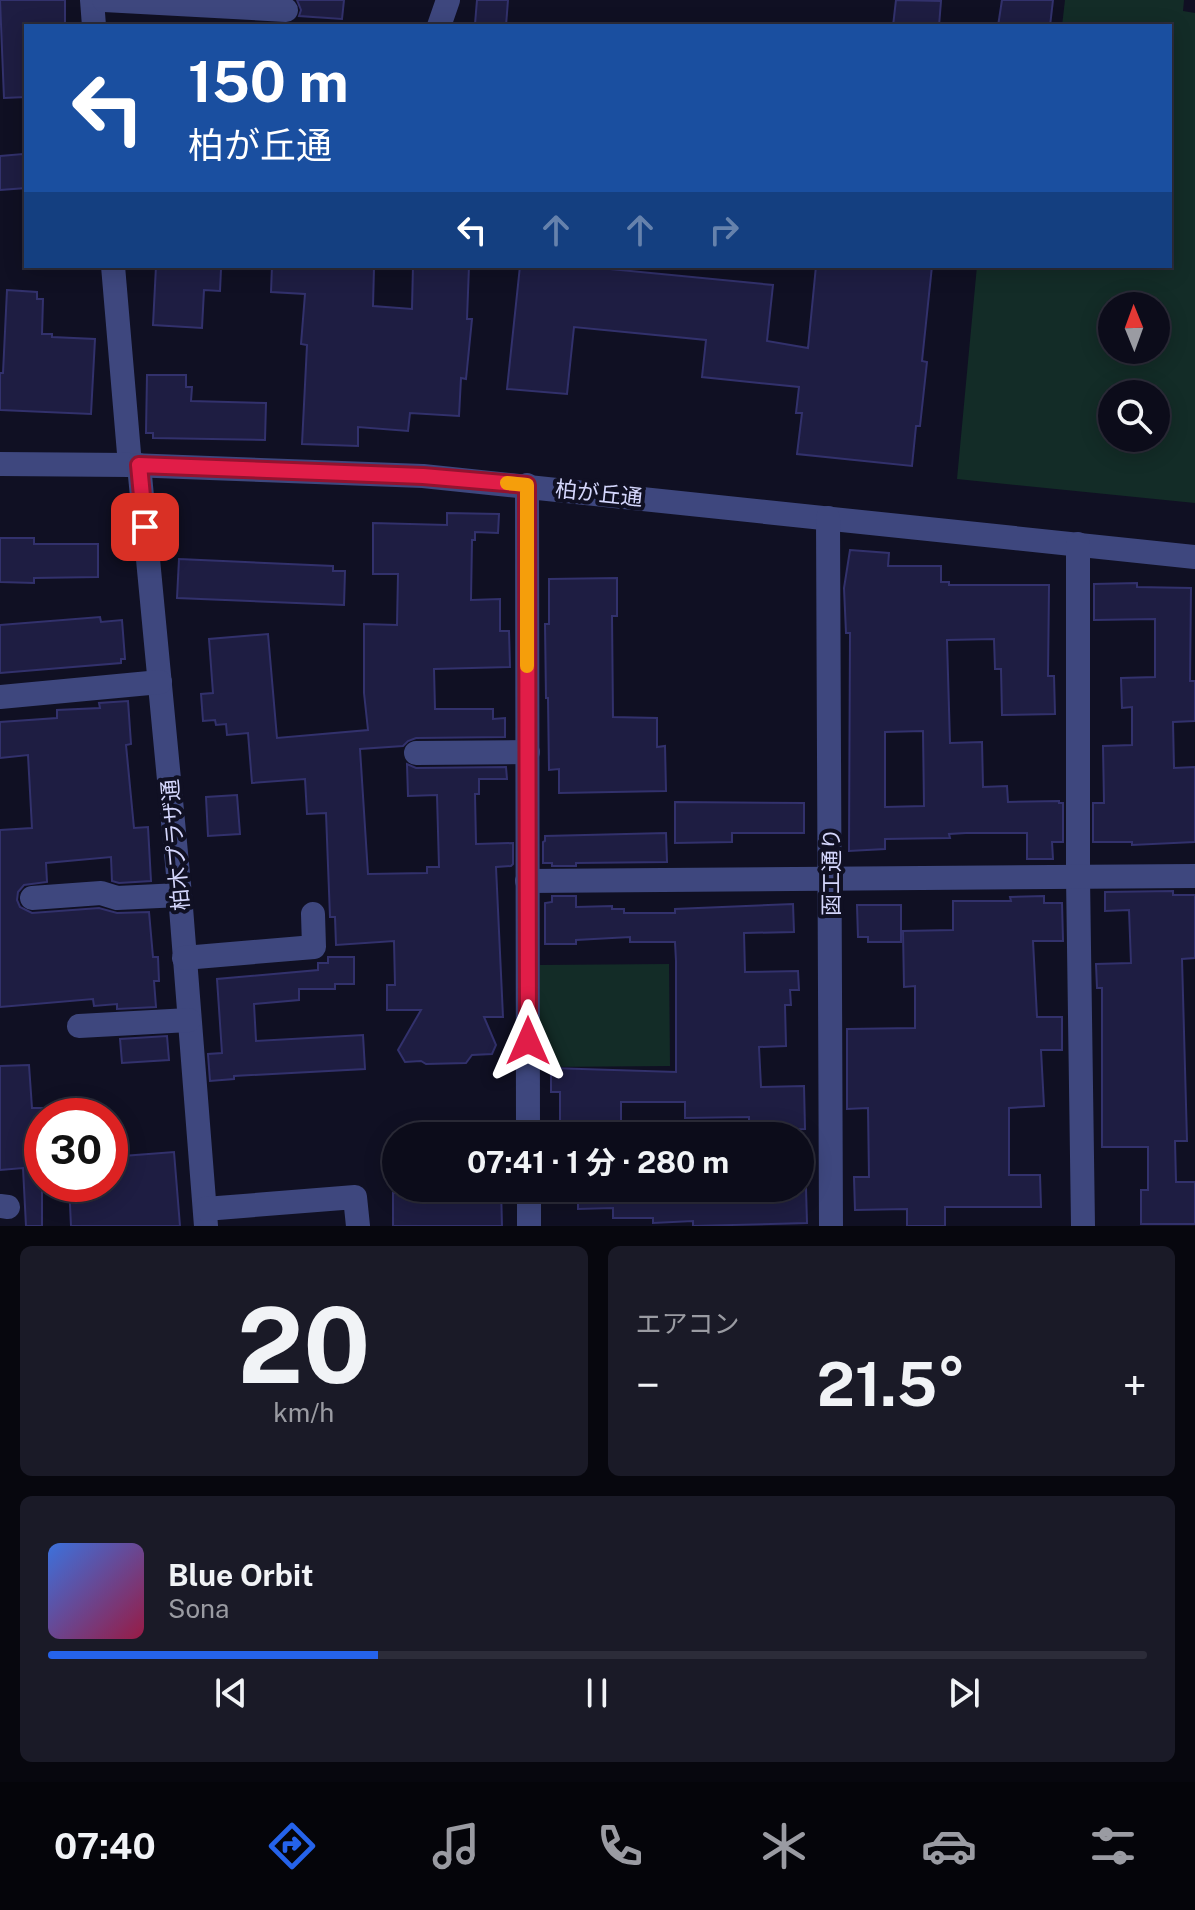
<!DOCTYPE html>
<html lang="ja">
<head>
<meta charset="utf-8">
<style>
  body { margin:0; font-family:"Public Sans","Noto Sans JP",sans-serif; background:#1a1a27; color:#f1f3f6; height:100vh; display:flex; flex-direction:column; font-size:30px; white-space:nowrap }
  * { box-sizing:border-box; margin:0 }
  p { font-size:26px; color:#9a9ba2 }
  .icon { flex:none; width:44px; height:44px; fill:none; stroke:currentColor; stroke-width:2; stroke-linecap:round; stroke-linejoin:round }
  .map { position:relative; height:1226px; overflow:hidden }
  .panel { display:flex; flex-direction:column; gap:20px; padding:20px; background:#07070e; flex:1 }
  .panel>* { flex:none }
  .hud { position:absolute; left:24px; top:24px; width:1148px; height:244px; border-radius:0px; box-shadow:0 4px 20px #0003,0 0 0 2px #2c2c39; background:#1a4fa0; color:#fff; overflow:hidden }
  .needle { width:52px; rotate:359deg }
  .fabs { position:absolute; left:1098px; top:292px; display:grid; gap:16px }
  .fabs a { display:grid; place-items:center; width:72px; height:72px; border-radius:50%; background:#0c0c1a; box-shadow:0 4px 20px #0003,0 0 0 2px #2c2c39; font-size:40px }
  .speed { position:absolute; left:24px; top:1098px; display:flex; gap:16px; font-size:40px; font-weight:700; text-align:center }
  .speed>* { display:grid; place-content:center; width:104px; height:104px; border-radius:50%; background:#0c0c1a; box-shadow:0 4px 20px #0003,0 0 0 2px #2c2c39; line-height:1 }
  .speed .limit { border:12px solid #d22; background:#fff; color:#111 }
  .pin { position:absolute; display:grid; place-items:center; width:68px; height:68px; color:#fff; margin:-34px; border-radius:16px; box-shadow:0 4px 12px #0006 }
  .me { position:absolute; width:88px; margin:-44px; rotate:0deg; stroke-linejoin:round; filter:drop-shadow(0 0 6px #0008) }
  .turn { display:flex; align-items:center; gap:28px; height:168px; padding:0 32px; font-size:36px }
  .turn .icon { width:104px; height:104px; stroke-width:2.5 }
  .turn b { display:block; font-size:56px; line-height:68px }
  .lanes { display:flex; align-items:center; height:76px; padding:0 32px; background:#0003; justify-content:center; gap:40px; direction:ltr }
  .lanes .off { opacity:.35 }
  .big { font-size:60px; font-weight:700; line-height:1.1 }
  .panel .widget { flex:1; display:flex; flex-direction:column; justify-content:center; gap:12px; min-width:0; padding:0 28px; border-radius:12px; background:#1a1a27 }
  .panel .dial { align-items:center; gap:0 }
  .dial b { font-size:104px; line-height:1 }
  .song { display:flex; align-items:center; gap:24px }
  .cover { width:96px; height:96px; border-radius:12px; background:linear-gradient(135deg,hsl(220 70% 55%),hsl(340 70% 35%)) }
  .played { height:8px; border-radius:4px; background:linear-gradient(90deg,#2563eb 30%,#2c2c39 30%) }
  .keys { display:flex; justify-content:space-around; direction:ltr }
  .heat { display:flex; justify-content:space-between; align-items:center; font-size:44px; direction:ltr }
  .panel .tiles { flex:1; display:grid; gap:20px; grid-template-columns:1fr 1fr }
  .widget:last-child { grid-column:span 2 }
  .trip { position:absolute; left:382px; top:1122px; width:432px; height:80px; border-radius:40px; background:#0c0c1a; box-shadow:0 4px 20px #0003,0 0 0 2px #2c2c39; font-weight:700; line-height:80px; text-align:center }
  .tabs { display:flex; height:128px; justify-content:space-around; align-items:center; background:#05050a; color:#9a9ba2 }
  .tabs .icon { width:56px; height:56px }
  .tabs .selected { color:#2563eb }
  .tabs b { font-size:36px; color:#f1f3f6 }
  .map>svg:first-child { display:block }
  .green { fill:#132c27; fill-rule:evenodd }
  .building { fill:#1e1d42; stroke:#32316c; stroke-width:2; fill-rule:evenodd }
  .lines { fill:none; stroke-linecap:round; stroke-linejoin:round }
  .minor { stroke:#3e477e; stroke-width:24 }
  .route-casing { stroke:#92132f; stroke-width:20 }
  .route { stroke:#e11d48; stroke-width:14 }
  .slow { stroke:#f59e0b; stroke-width:14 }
  .labels { text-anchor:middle; stroke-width:8; stroke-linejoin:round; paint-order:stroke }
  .street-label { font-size:22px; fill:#d4d6fc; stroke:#101023 }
</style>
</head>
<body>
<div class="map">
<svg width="1195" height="1226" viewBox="0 0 1195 1226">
  <rect width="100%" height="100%" fill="#101023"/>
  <!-- green -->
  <g class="green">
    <path d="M1065 0H1184L1183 11 1195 13V503L957 479 977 266H1170V26H1062ZM1112 306H1156V350H1112ZM1112 394H1156V438H1112Z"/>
    <polygon points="669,964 670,1066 540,1067 540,965"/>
  </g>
  <!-- building -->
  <g class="building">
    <polygon points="0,0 65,0 65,23 26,25 26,97 4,98"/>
    <polygon points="297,0 344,0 342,19 299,16 301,10"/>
    <polygon points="477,0 508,0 506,26 475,24"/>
    <polygon points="896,0 941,1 939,26 893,26"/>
    <polygon points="1002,0 1053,0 1050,26 998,26"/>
    <polygon points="23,154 26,188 0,190 0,156"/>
    <polygon points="156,266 221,269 220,291 204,290 202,328 153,325"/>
    <polygon points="272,266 374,268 373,306 412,309 413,266 469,266 467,319 472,319 466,379 461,378 459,416 410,413 408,431 358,427 358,446 302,444 307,345 301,344 305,294 271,292"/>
    <polygon points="520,266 579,266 773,285 767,341 808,348 816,266 932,266 922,361 927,362 920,426 916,426 912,466 797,454 802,413 796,413 799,387 702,377 706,340 574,327 567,394 507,389"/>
    <polygon points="7,290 37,292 37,299 43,299 42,334 52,334 52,337 95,339 91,414 0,410 0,373 3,373"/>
    <polygon points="147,375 186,375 186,387 192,387 191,401 266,403 265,440 153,438 153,433 146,433"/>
    <polygon points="447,513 499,514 498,533 475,532 475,540 472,540 471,600 500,599 500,631 509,631 510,667 434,669 435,709 493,709 493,719 505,718 505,737 416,738 408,741 403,746 360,749 368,874 427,873 427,867 439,867 437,795 408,796 407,764 416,768 506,767 507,779 479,779 479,794 475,794 476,844 513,843 513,864 511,866 496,867 503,1017 484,1017 496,1045 492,1054 472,1055 466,1063 426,1064 421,1061 405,1062 398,1050 421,1010 387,1010 387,985 395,985 394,941 336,945 335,917 330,917 326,813 307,814 305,779 252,783 248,733 227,735 226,724 216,725 215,720 203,721 201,694 213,693 209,639 268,634 277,738 368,730 364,693 364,624 397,625 398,574 373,574 373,523 447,525"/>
    <polygon points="0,538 34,538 34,544 98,544 98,577 34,578 34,583 0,582"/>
    <path d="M850 550 889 553 888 566H941V582H949V585H1049L1048 676H1054L1055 714 1002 715 1001 669H995L994 639 947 640 950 743 982 742 983 787 1007 786 1008 802 1059 801V803H1063V842H1052L1053 859H1027V833H966L949 834 950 838 885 839V849L849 851 850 633H846L844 588ZM923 731 924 806 885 807V732Z"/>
    <polygon points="179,559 333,566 333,571 345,571 344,605 177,598"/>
    <polygon points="617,578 617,616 612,616 613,717 657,718 657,747 665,746 666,791 559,793 559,769 549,770 548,698 546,698 545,624 549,624 549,579"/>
    <polygon points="1137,583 1137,587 1191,588 1190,681 1195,681 1195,721 1173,722 1174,768 1195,767 1195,842 1132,845 1132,842 1093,842 1093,803 1104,803 1103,746 1132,745 1132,707 1122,708 1121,678 1155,677 1155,619 1094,620 1094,584"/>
    <polygon points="100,617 101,622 122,620 125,659 121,659 121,663 0,673 0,625"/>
    <polygon points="128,701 131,744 126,745 134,828 148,827 151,881 119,883 112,881 111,857 46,863 47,882 24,885 18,892 17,900 20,907 32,913 99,908 117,913 149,912 153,957 158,957 159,981 154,981 156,1007 117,1009 117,1004 94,1006 93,999 0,1007 0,830 32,828 28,755 0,758 0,722 57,718 57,710 100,708 99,703"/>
    <polygon points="237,795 240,834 208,836 206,797"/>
    <polygon points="675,802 804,803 804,833 732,833 732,842 675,843"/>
    <polygon points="666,833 667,862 576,863 576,866 552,866 552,863 543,863 543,842 545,841 545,836"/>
    <polygon points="1173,891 1173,895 1195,895 1195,958 1182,959 1187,1141 1175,1141 1176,1182 1195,1182 1195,1224 1141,1224 1141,1190 1148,1190 1148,1147 1102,1147 1102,988 1097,988 1096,964 1131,963 1129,910 1105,911 1105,892"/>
    <polygon points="552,896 576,896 576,907 612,906 612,909 624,909 624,913 675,913 675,909 793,904 794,932 744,933 745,972 798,971 799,990 790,990 791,1005 785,1005 786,1046 759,1047 761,1087 804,1086 805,1129 749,1131 749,1117 685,1118 685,1102 621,1102 621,1136 560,1136 560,1092 551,1092 551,1068 676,1072 676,961 675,942 630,942 630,937 576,940 576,944 545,944 545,903 552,902"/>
    <polygon points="1044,896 1044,903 1062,903 1063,941 1033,941 1037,1017 1062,1017 1062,1050 1041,1050 1044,1106 1009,1108 1009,1175 1040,1175 1041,1207 945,1207 945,1226 907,1226 907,1209 855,1210 854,1177 869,1177 868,1108 847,1109 847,1029 915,1028 915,986 904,987 903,931 953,930 953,901 1011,901 1010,897"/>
    <polygon points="857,905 901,905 901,942 868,942 868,937 858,937"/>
    <polygon points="328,957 354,957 354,984 335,984 335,989 299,989 299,1000 254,1004 256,1041 363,1035 365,1069 234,1076 234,1079 210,1081 208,1054 222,1053 217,979 318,970 318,963 328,963"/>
    <polygon points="167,1036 169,1060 122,1063 120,1039"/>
    <polygon points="29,1065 32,1108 42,1108 42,1226 26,1226 23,1168 0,1170 0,1066"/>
    <polygon points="174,1152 180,1226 71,1226 69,1184 110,1184 110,1157"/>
    <polygon points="444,1188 501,1188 502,1226 393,1226 393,1193 444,1192"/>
    <polygon points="578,1188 806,1188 807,1223 693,1226 693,1221 653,1223 653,1218 613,1218 613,1208 578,1209"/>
  </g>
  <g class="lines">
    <!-- minor -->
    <g class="minor">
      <polyline points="92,0 94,26"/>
      <polyline points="104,0 286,10"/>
      <polyline points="439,26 448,0"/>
      <polyline points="113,266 130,465"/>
      <polyline points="0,464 130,465 423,476 1195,557"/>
      <polyline points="139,465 180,895 206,1226"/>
      <polyline points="527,485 528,1136"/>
      <polyline points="828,518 831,1226"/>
      <polyline points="1078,544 1078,877 1083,1226"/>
      <polyline points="0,697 160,682"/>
      <polyline points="416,753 528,752"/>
      <polyline points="527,881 1195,876"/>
      <polyline points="32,898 101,893 117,898 180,895"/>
      <polyline points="184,958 314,947 313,914"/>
      <polyline points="79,1026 189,1020"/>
      <polyline points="529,1188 529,1226"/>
      <polyline points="0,1206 8,1207"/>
      <polyline points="205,1209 355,1197 358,1226"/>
    </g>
  </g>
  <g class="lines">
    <!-- route casing -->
    <g class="route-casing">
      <polyline id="route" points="145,527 139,465 423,476 527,485 528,1041"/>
    </g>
    <!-- route -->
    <use href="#route" class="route"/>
    <!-- slow -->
    <polyline class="slow" points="507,483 527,485 527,666"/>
  </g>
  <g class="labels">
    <!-- street labels -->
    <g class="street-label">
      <text transform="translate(599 493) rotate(6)" y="8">柏が丘通</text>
      <text transform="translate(175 845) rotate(-95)" y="8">柏木プラザ通</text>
      <text transform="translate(831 872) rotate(-90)" y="8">函工通り</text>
    </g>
  </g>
</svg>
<div class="fabs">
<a><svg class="needle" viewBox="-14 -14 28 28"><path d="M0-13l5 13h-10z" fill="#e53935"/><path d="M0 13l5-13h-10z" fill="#9a9ba2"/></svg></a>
<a><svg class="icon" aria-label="search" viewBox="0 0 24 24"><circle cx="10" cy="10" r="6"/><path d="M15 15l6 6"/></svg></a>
</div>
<div class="speed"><div class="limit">30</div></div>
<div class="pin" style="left:145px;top:527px;background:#d93025"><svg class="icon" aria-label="arrive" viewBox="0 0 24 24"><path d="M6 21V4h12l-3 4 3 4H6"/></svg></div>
<svg class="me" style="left:528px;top:1041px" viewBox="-20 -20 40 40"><path d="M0-17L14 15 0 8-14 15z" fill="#e11d48" stroke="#fff" stroke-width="4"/></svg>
<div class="trip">07:41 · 1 分 · 280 m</div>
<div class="hud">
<div class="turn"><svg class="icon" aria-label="left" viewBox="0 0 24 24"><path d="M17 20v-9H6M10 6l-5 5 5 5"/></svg><div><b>150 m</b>柏が丘通</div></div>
<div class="lanes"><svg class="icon" aria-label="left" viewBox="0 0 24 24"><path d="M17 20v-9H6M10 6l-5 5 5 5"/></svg><svg class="icon off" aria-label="ahead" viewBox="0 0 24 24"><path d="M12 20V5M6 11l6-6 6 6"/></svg><svg class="icon off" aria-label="ahead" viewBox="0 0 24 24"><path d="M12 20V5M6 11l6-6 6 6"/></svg><svg class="icon off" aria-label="right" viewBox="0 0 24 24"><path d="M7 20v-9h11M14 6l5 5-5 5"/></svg></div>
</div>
</div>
<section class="panel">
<div class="tiles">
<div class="widget dial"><b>20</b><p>km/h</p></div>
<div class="widget"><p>エアコン</p>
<div class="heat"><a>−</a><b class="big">21.5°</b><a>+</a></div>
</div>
<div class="widget">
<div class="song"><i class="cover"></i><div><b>Blue Orbit</b><p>Sona</p></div></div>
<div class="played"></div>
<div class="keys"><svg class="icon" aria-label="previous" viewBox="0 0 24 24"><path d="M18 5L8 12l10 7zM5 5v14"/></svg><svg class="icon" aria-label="pause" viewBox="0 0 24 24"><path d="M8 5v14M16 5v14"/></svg><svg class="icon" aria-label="next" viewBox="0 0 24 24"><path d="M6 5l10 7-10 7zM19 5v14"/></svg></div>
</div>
</div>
</section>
<nav class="tabs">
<b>07:40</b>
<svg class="icon selected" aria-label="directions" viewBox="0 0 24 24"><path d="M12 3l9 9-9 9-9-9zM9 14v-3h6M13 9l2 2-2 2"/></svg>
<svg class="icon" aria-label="music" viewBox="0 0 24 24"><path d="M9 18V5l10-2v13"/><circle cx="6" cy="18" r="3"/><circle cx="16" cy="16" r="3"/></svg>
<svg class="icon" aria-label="phone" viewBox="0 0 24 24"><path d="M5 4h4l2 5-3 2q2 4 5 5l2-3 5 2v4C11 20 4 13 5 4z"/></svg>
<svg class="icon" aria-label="climate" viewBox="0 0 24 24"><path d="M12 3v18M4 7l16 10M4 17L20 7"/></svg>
<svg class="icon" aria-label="car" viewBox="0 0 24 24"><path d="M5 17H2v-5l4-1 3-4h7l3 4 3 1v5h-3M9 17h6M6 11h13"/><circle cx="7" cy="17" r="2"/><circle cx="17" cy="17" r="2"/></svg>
<svg class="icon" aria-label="filters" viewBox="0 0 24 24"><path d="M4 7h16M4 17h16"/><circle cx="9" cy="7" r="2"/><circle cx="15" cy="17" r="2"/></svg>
</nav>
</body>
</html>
